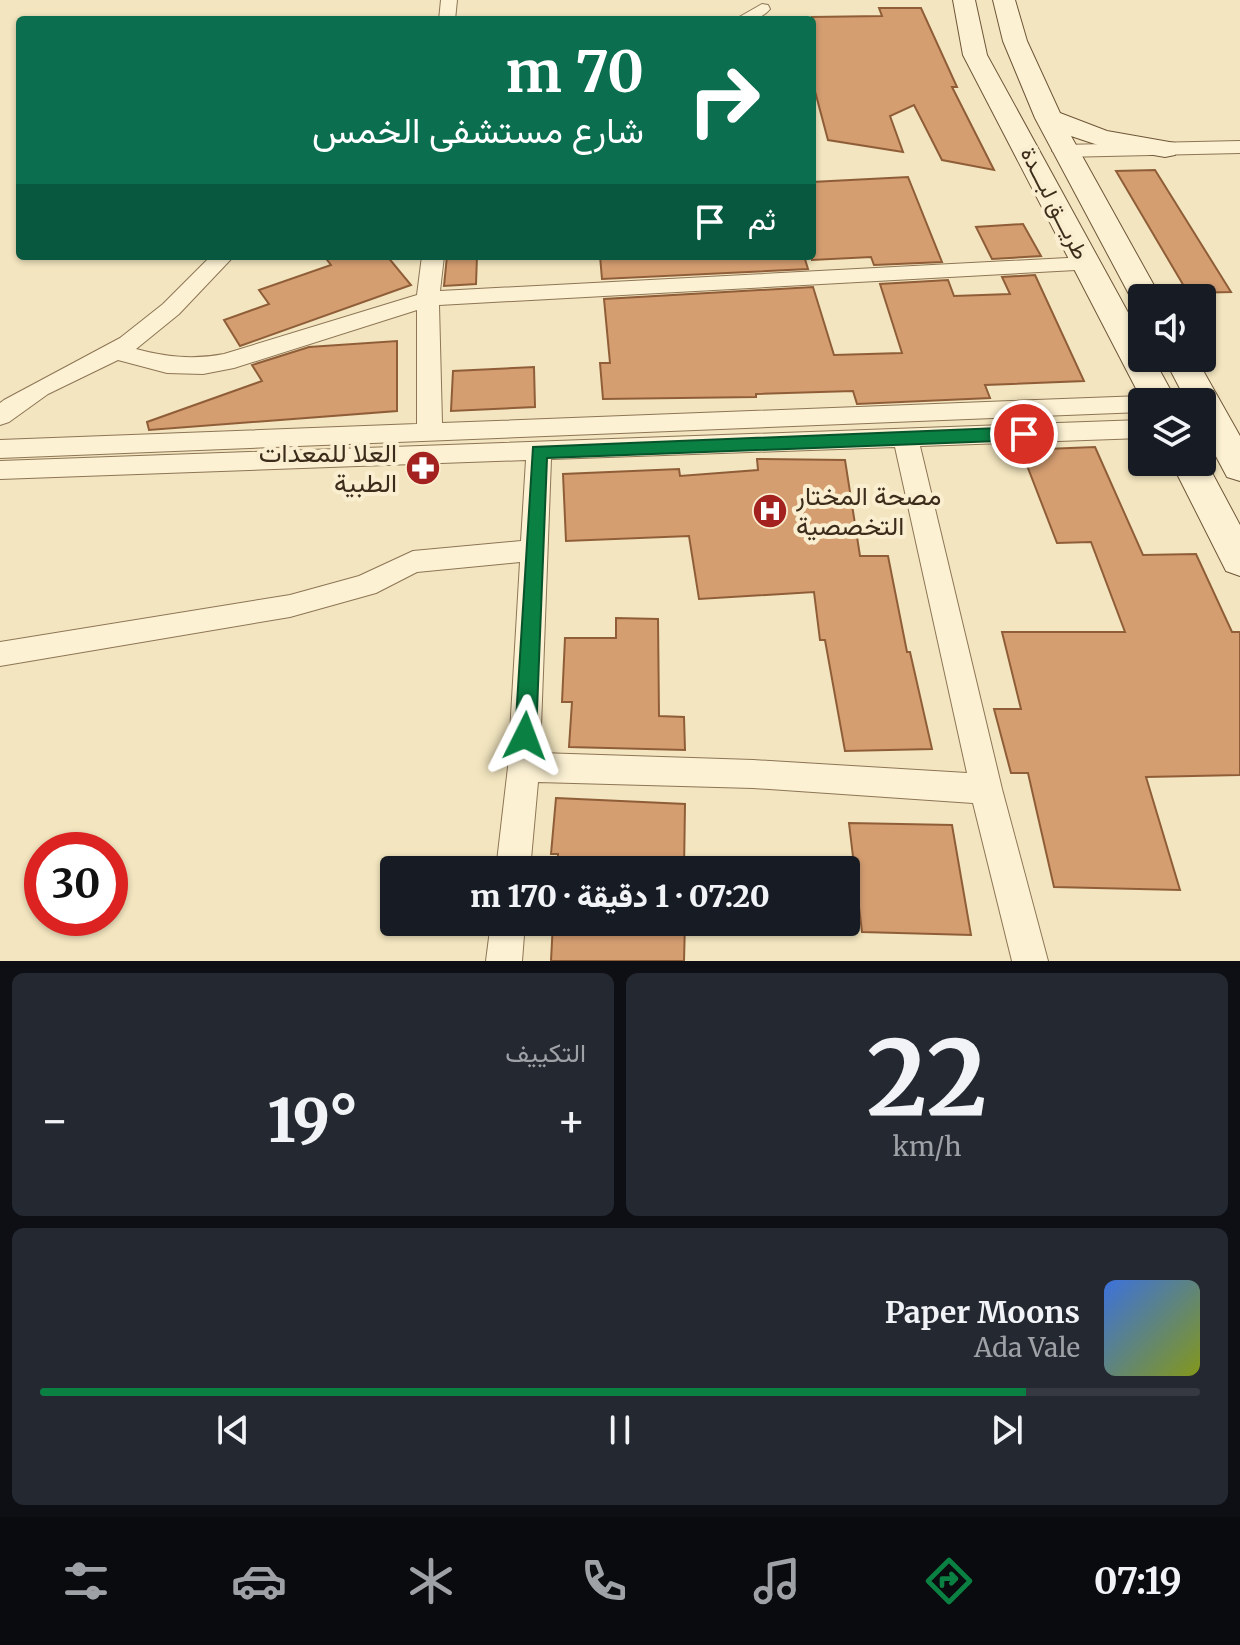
<!DOCTYPE html>
<html lang="ar">
<head>
<meta charset="utf-8">
<style>
  body { margin:0; font-family:Merriweather,Vazirmatn,serif; background:#242831; color:#f1f3f6; direction:rtl; height:100vh; display:flex; flex-direction:column; font-size:30px; white-space:nowrap }
  * { box-sizing:border-box; margin:0 }
  p { font-size:26px; color:#9ea1a6 }
  .icon { flex:none; width:44px; height:44px; fill:none; stroke:currentColor; stroke-width:2; stroke-linecap:round; stroke-linejoin:round }
  .map { position:relative; height:961px; overflow:hidden; direction:ltr }
  .side { display:flex; flex-direction:column; gap:12px; padding:12px; background:#0d0f14; flex:1 }
  .side>* { flex:none }
  .guide { position:absolute; left:16px; top:16px; width:800px; height:244px; border-radius:8px; box-shadow:0 2px 6px #0004; direction:rtl; background:#0b6e4f; color:#fff; overflow:hidden }
  .fabs { position:absolute; left:1128px; top:284px; display:grid; gap:16px }
  .fabs a { display:grid; place-items:center; width:88px; height:88px; border-radius:8px; background:#171b24; box-shadow:0 2px 6px #0004; font-size:40px }
  .speed { position:absolute; left:24px; top:832px; display:flex; gap:16px; font-size:40px; font-weight:700; text-align:center }
  .speed>* { display:grid; place-content:center; width:104px; height:104px; border-radius:50%; background:#171b24; box-shadow:0 2px 6px #0004; line-height:1 }
  .speed .limit { border:12px solid #d22; background:#fff; color:#111 }
  .pin { position:absolute; display:grid; place-items:center; width:68px; height:68px; color:#fff; margin:-34px; border:4px solid #fff; border-radius:50%; box-shadow:0 2px 8px #0007 }
  .me { position:absolute; width:88px; margin:-44px; rotate:3deg; stroke-linejoin:round; filter:drop-shadow(0 0 6px #0008) }
  .turn { display:flex; align-items:center; gap:28px; height:168px; padding:0 40px; font-size:36px }
  .turn .icon { width:104px; height:104px; stroke-width:2.5 }
  .turn b { display:block; font-size:56px; line-height:68px }
  .then { display:flex; align-items:center; height:76px; padding:0 40px; background:#0003; gap:16px; font-size:30px }
  .big { font-size:60px; font-weight:800; line-height:1.1 }
  .side .widget { flex:1; display:flex; flex-direction:column; justify-content:center; gap:12px; min-width:0; padding:0 28px; border-radius:12px; background:#242831 }
  .side .dial { align-items:center; gap:0 }
  .dial b { font-size:104px; line-height:1 }
  .song { display:flex; align-items:center; gap:24px }
  .cover { width:96px; height:96px; border-radius:12px; background:linear-gradient(135deg,hsl(220 70% 55%),hsl(70 70% 35%)) }
  .played { height:8px; border-radius:4px; background:linear-gradient(90deg,#0b8043 85%,#363941 85%) }
  .keys { display:flex; justify-content:space-around; direction:ltr }
  .heat { display:flex; justify-content:space-between; align-items:center; font-size:44px; direction:ltr }
  .side .tiles { flex:1; display:grid; gap:12px; grid-template-columns:1fr 1fr }
  .widget:last-child { grid-column:span 2 }
  .trip { position:absolute; left:380px; top:856px; width:480px; height:80px; border-radius:8px; background:#171b24; box-shadow:0 2px 6px #0004; font-weight:800; line-height:80px; text-align:center; direction:rtl }
  .dock { display:flex; height:128px; justify-content:space-around; align-items:center; background:#090b0e; color:#9ea1a6 }
  .dock .icon { width:56px; height:56px }
  .dock .selected { color:#0b8043 }
  .dock b { font-size:36px; color:#f1f3f6 }
  .map>svg:first-child { display:block }
  .building { fill:#d59e71; stroke:#8f5e38; stroke-width:2 }
  .lines { fill:none; stroke-linecap:round; stroke-linejoin:round }
  .street-casing { stroke:#8d7555; stroke-width:2 }
  .secondary-casing { stroke:#6f5638; stroke-width:2 }
  .street { fill:#fcf1d3; fill-rule:evenodd }
  .secondary { fill:#fcf1d3; fill-rule:evenodd }
  .route { fill:#0b8043; stroke:#07532c; stroke-width:2 }
  .labels { text-anchor:middle; stroke-width:8; stroke-linejoin:round; paint-order:stroke }
  .far-street-label { font-size:22px; fill:#3b2c1b; stroke:#f9eecf }
  .poi-label { font-size:26px; fill:#3b2c1b; stroke:#f9eecf; text-anchor:end }
</style>
</head>
<body>
<div class="map">
<svg width="1240" height="961" viewBox="0 0 1240 961">
  <rect width="100%" height="100%" fill="#f2e5bf"/>
  <!-- building -->
  <g class="building">
    <polygon points="879,8 921,8 957,87 952,87 994,170 942,160 914,105 890,116 903,152 828,140 812,80 812,17 882,16"/>
    <polygon points="1155,170 1231,292 1188,293 1116,171"/>
    <polygon points="908,177 942,262 874,265 871,257 812,260 812,182"/>
    <polygon points="1023,224 1041,256 992,259 976,227"/>
    <polygon points="324,256 387,256 411,285 240,346 224,320 269,304 259,290 331,265"/>
    <polygon points="447,256 477,256 476,284 444,286"/>
    <polygon points="600,256 804,256 808,269 602,279"/>
    <polygon points="1035,275 1084,381 985,385 990,398 857,404 853,391 756,394 756,397 603,399 600,363 610,363 604,299 813,287 834,355 902,353 880,284 948,280 954,296 1010,294 1002,277"/>
    <polygon points="397,341 397,411 149,430 147,422 262,381 252,365 309,347"/>
    <polygon points="534,367 535,407 451,411 453,371"/>
    <polygon points="1095,447 1143,555 1196,554 1232,632 1240,632 1240,775 1146,777 1180,890 1054,887 1028,773 1011,773 994,709 1021,709 1002,632 1125,632 1091,542 1057,543 1021,450"/>
    <polygon points="757,459 845,460 860,556 888,556 907,652 910,652 932,749 845,751 825,640 820,640 814,592 699,599 689,536 566,541 563,474 679,469 680,476 758,470"/>
    <polygon points="616,618 658,619 659,716 684,717 685,750 569,747 572,702 562,702 565,638 616,638"/>
    <polygon points="556,798 685,804 684,870 557,870 558,854 551,854"/>
    <polygon points="849,823 952,825 971,935 862,932"/>
    <polygon points="553,922 685,922 684,961 551,961"/>
  </g>
  <g class="lines">
    <!-- street casing -->
    <g class="street-casing">
      <g id="street">
        <polygon points="441,0 457,0 455,20 439,20"/>
        <path d="M762 4 768 5 770 9C760 21 748 20 734 20Z"/>
        <polygon points="1240,141 1240,153 1062,157 1052,151 1062,145"/>
        <path d="M211 256H234L179 314 136 349C166 357 193 360 224 354L417 295 422 256H444L440 291 1086 257 1094 259 1097 264 1094 269 439 305 442 423 1142 396 1153 402H1142V412L0 458V440L417 424V310L234 368 203 374 167 373 118 360 48 394 9 422 0 425V403L4 400 120 338 163 304Z"/>
        <polygon points="1204,392 1213,394 1216,400 1213,406 1202,408 1202,402 1158,402 1161,396"/>
        <path d="M1142 420V438L920 446 1002 789 1048 961H1012L973 803 753 788 538 782 530 870H496L508 767 520 562 417 572 376 593 290 617 0 666V642L290 595 359 576 413 551 521 541 526 460 0 479V461ZM895 447 967 773 753 760 540 753 551 459Z"/>
        <polygon points="491,922 525,922 522,961 486,961"/>
      </g>
    </g>
    <!-- secondary casing -->
    <g class="secondary-casing">
      <g id="secondary">
        <polygon points="953,0 975,0 987,55 1142,338 1142,358 1153,358 1177,402 1143,402 963,55"/>
        <polygon points="993,0 1015,0 1027,41 1060,113 1107,131 1175,143 1178,149 1175,155 1165,157 1101,146 1071,136 1161,298 1142,298 1142,307 1135,305 1131,298 1035,118 1003,41"/>
        <polygon points="1164,358 1196,358 1240,436 1240,481 1227,477 1202,430 1202,402 1187,402"/>
        <polygon points="1202,454 1240,525 1240,576 1226,571 1171,462 1202,462"/>
      </g>
    </g>
    <!-- street -->
    <use href="#street" class="street"/>
    <!-- secondary -->
    <use href="#secondary" class="secondary"/>
  </g>
  <!-- route -->
  <polygon class="route" points="1024,427 1033,434 1024,440 547,458 536,736 533,743 525,746 518,743 515,736 533,447"/>
  <!-- icons -->
  <defs>
    <g id="pharmacy-disc" transform="scale(1.8)"><circle r="9.5" fill="#a3221f" stroke="#f9eecf"/><path d="M-2-6h4v4h4v4h-4v4h-4v-4h-4v-4h4Z" fill="#fff"/></g>
    <g id="hospital-disc" transform="scale(1.8)"><circle r="9.5" fill="#a3221f" stroke="#f9eecf"/><path d="M-5-5h3v3.5h4V-5h3V5h-3V1.5h-4V5h-3Z" fill="#fff"/></g>
  </defs>
  <g fill-rule="evenodd">
    <use href="#pharmacy-disc" x="423" y="468"/>
    <use href="#hospital-disc" x="770" y="511"/>
  </g>
  <g class="labels">
    <!-- far-street labels -->
    <g class="far-street-label">
      <text transform="translate(1055 203) rotate(63)" y="8">طريـــق لبـــدة</text>
    </g>
    <!-- poi labels -->
    <g class="poi-label">
      <text x="397" y="462">العلا للمعدات<tspan x="397" dy="30">الطبية</tspan></text>
      <text x="796" y="505" text-anchor="start">مصحة المختار<tspan x="796" dy="30">التخصصية</tspan></text>
    </g>
  </g>
</svg>
<div class="fabs">
<a><svg class="icon" aria-label="sound" viewBox="0 0 24 24"><path d="M4 9h4l5-4v14l-5-4H4zM17 9q2 3 0 6"/></svg></a>
<a><svg class="icon" aria-label="layers" viewBox="0 0 24 24"><path d="M12 4l9 5-9 5-9-5zM3 14l9 5 9-5"/></svg></a>
</div>
<div class="speed"><div class="limit">30</div></div>
<div class="pin" style="left:1024px;top:434px;background:#d93025"><svg class="icon" aria-label="arrive" viewBox="0 0 24 24"><path d="M6 21V4h12l-3 4 3 4H6"/></svg></div>
<svg class="me" style="left:525px;top:736px" viewBox="-20 -20 40 40"><path d="M0-17L14 15 0 8-14 15z" fill="#0b8043" stroke="#fff" stroke-width="4"/></svg>
<div class="trip">07:20 · 1 دقيقة · 170 m</div>
<div class="guide">
<div class="turn"><svg class="icon" aria-label="right" viewBox="0 0 24 24"><path d="M7 20v-9h11M14 6l5 5-5 5"/></svg><div><b>70 m</b>شارع مستشفى الخمس</div></div>
<div class="then">ثم<svg class="icon" aria-label="arrive" viewBox="0 0 24 24"><path d="M6 21V4h12l-3 4 3 4H6"/></svg></div>
</div>
</div>
<section class="side">
<div class="tiles">
<div class="widget dial"><b>22</b><p>km/h</p></div>
<div class="widget"><p>التكييف</p>
<div class="heat"><a>−</a><b class="big">19°</b><a>+</a></div>
</div>
<div class="widget">
<div class="song"><i class="cover"></i><div><b>Paper Moons</b><p>Ada Vale</p></div></div>
<div class="played"></div>
<div class="keys"><svg class="icon" aria-label="previous" viewBox="0 0 24 24"><path d="M18 5L8 12l10 7zM5 5v14"/></svg><svg class="icon" aria-label="pause" viewBox="0 0 24 24"><path d="M8 5v14M16 5v14"/></svg><svg class="icon" aria-label="next" viewBox="0 0 24 24"><path d="M6 5l10 7-10 7zM19 5v14"/></svg></div>
</div>
</div>
</section>
<nav class="dock">
<b>07:19</b>
<svg class="icon selected" aria-label="directions" viewBox="0 0 24 24"><path d="M12 3l9 9-9 9-9-9zM9 14v-3h6M13 9l2 2-2 2"/></svg>
<svg class="icon" aria-label="music" viewBox="0 0 24 24"><path d="M9 18V5l10-2v13"/><circle cx="6" cy="18" r="3"/><circle cx="16" cy="16" r="3"/></svg>
<svg class="icon" aria-label="phone" viewBox="0 0 24 24"><path d="M5 4h4l2 5-3 2q2 4 5 5l2-3 5 2v4C11 20 4 13 5 4z"/></svg>
<svg class="icon" aria-label="climate" viewBox="0 0 24 24"><path d="M12 3v18M4 7l16 10M4 17L20 7"/></svg>
<svg class="icon" aria-label="car" viewBox="0 0 24 24"><path d="M5 17H2v-5l4-1 3-4h7l3 4 3 1v5h-3M9 17h6M6 11h13"/><circle cx="7" cy="17" r="2"/><circle cx="17" cy="17" r="2"/></svg>
<svg class="icon" aria-label="filters" viewBox="0 0 24 24"><path d="M4 7h16M4 17h16"/><circle cx="9" cy="7" r="2"/><circle cx="15" cy="17" r="2"/></svg>
</nav>
</body>
</html>
